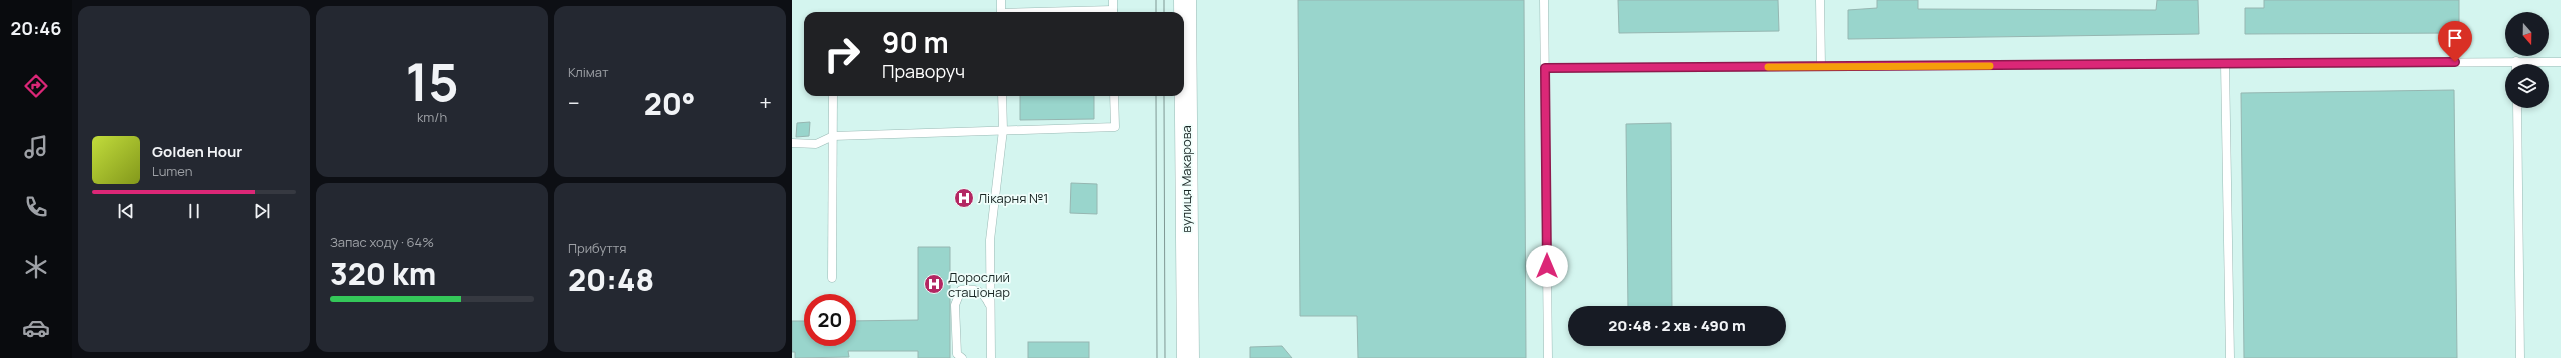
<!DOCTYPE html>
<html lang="uk">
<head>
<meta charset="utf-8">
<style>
  body { margin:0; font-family:Manrope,sans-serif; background:#242831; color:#f1f3f6; height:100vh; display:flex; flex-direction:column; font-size:15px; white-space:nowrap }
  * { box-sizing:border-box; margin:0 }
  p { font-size:13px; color:#9ea1a6 }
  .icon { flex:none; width:22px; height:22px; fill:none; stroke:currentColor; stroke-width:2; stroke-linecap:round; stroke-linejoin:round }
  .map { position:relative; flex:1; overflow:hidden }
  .details { display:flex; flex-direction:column; gap:6px; padding:6px; background:#0d0f14; width:720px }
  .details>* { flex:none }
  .guide { position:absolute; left:12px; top:12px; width:380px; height:84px; border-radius:12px; box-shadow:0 2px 6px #0003; background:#202124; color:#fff; overflow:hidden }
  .needle { width:26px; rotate:160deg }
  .tools { position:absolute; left:1713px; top:12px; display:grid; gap:8px }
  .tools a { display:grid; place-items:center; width:44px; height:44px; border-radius:50%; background:#171b24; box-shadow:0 2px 6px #0003; font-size:20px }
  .speed { position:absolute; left:12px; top:294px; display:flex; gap:8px; font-size:20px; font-weight:700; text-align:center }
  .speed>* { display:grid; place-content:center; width:52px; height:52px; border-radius:50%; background:#171b24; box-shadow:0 2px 6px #0003; line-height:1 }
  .speed .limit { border:6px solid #d22; background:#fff; color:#111 }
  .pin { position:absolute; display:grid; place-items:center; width:34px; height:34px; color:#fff; margin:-41px -17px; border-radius:50% 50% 50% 0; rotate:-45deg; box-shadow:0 0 4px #0007 }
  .pin .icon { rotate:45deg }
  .me { position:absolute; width:44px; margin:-22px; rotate:0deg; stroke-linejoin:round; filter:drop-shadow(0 0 3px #0008) }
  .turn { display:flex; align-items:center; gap:14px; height:84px; padding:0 12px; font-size:18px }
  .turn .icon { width:52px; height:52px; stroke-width:2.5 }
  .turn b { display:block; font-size:28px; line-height:34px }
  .big { font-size:30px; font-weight:800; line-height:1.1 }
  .details .tile { flex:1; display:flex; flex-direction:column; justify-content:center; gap:6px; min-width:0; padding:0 14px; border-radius:12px; background:#242831 }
  .details .dial { align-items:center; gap:0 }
  .dial b { font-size:52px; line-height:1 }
  .song { display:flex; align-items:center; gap:12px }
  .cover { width:48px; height:48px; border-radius:6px; background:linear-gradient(135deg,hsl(70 70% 55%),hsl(70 70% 35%)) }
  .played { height:4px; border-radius:2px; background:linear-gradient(90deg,#db2777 80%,#363941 80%) }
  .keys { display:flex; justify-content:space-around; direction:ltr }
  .heat { display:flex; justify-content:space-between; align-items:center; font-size:22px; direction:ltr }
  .charge { height:6px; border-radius:3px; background:linear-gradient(90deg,#34c759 64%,#363941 0) }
  .details .tiles { flex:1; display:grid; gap:6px; grid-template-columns:repeat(3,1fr) }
  .tile:first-child { grid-row:span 2 }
  .trip { position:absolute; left:776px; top:306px; width:218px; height:40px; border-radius:20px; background:#171b24; box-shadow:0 2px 6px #0003; font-weight:800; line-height:40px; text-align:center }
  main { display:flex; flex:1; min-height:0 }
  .menu { display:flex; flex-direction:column; width:72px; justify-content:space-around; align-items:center; background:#090b0e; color:#9ea1a6 }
  .menu .icon { width:28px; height:28px }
  .menu .active { color:#db2777 }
  .menu b { font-size:18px; color:#f1f3f6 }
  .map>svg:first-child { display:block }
  .building { fill:#99d5cc; stroke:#96b6b1 }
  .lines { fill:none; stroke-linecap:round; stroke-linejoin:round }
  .lane-casing { stroke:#9abab5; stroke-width:9 }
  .secondary-casing { stroke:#9abab5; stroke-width:23 }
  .lane { stroke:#fff; stroke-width:8 }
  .secondary { stroke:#fff; stroke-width:22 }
  .tram { stroke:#7f9793; stroke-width:1 }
  .route-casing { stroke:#8e194d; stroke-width:10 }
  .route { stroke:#db2777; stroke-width:7 }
  .slow { stroke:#f59e0b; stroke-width:7 }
  .labels { text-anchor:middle; stroke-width:3.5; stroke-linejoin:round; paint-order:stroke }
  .street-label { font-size:13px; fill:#192624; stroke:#f0fefb }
  .poi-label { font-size:13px; fill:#192624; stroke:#f0fefb; text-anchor:start }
</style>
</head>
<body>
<main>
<nav class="menu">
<b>20:46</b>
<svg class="icon active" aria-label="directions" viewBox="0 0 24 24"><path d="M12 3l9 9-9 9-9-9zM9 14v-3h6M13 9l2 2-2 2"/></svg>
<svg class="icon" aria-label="music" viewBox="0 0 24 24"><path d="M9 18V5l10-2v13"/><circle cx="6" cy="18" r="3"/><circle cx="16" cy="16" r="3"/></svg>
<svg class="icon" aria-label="phone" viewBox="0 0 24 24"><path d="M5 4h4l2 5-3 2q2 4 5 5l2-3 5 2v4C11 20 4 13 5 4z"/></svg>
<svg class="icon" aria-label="climate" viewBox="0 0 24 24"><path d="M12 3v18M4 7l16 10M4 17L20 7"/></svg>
<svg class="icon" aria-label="car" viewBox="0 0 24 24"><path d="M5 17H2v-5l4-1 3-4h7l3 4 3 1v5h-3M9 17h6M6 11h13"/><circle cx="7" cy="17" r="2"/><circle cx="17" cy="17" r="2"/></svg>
</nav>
<section class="details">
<div class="tiles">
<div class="tile">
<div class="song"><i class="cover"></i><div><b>Golden Hour</b><p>Lumen</p></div></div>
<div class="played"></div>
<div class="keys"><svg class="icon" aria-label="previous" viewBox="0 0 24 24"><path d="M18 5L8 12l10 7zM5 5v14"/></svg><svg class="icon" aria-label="pause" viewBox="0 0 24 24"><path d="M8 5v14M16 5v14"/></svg><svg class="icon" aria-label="next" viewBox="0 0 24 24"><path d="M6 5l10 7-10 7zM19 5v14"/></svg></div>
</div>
<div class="tile dial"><b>15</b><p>km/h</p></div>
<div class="tile"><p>Клімат</p>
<div class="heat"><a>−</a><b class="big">20°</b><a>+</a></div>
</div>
<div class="tile"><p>Запас ходу · 64%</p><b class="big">320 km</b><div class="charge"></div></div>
<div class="tile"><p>Прибуття</p><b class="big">20:48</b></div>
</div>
</section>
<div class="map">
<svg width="1769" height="358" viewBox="0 0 1769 358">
  <rect width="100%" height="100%" fill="#d4f5ef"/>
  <!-- building -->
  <g class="building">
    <polygon points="506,0 732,0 734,358 566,358 565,316 508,316"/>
    <polygon points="826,0 986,0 987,31 827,33"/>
    <polygon points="1085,0 1126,0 1126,9 1364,10 1365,0 1406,0 1407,34 1056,39 1056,10 1085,8"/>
    <polygon points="1472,0 1667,0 1667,33 1453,34 1453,8 1472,8"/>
    <polygon points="1662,90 1665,358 1452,358 1449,93"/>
    <polygon points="228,92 302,92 302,119 228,120"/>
    <polygon points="18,122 17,136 4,137 5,123"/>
    <polygon points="879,123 880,313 836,313 834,124"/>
    <polygon points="279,183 305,184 305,214 278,213"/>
    <polygon points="126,247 158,247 158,358 126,358 126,351 56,351 57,357 3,358 3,352 0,352 0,321 21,321 21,337 55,337 55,321 126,320"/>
    <rect x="236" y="342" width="61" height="16"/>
    <polygon points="490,346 500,358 458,358 458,347"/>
  </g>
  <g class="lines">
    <!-- lane casing -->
    <g class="lane-casing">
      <g id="lane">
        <polyline points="209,0 209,16"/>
        <polyline points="321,0 321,16"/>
        <polyline points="752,0 756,358"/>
        <polyline points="1028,0 1029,66"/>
        <polyline points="209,13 321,10"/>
        <polyline points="1724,61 1724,71"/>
        <polyline points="1433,64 1438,358"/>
        <polyline points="753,68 1769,62"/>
        <polyline points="1725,101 1728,358"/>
        <polyline points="0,143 24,144 41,136 323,127 322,92"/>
        <polyline points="40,278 41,92"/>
        <path d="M170 358 165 354 163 305 169 290C184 288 190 290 197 304"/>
        <polyline points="199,358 198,240 211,130 210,92"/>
      </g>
    </g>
    <!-- secondary casing -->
    <g class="secondary-casing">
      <polyline id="secondary" points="393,0 396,358"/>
    </g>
    <!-- lane -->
    <use href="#lane" class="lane"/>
    <!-- secondary -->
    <use href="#secondary" class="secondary"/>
    <!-- tram -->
    <g class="tram">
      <polyline points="364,0 364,16"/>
      <polyline points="372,0 372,16"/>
      <polyline points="364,92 365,358"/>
      <polyline points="372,92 373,358"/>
    </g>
  </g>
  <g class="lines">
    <!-- route casing -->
    <g class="route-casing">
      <polyline id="route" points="755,266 753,68 1663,62"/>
    </g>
    <!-- route -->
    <use href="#route" class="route"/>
    <!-- slow -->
    <polyline class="slow" points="976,67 1198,66"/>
  </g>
  <!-- icons -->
  <defs>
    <g id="hospital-disc" transform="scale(1)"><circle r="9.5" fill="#b32762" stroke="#f0fefb"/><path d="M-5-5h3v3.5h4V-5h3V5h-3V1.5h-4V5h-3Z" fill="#fff"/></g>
  </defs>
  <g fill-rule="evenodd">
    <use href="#hospital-disc" x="172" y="198"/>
    <use href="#hospital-disc" x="142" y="284"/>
  </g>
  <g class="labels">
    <!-- street labels -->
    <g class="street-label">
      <text transform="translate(394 179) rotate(-90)" y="5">вулиця Макарова</text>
    </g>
    <!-- poi labels -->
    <g class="poi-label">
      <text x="186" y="203">Лікарня №1</text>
      <text x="156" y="282">Дорослий<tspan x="156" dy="15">стаціонар</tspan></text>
    </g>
  </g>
</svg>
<div class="tools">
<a><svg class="needle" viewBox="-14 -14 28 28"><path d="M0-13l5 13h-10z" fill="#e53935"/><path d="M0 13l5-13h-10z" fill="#9ea1a6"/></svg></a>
<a><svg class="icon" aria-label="layers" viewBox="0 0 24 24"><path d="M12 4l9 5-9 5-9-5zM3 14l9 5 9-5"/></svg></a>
</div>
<div class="speed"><div class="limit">20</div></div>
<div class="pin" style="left:1663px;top:62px;background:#d93025"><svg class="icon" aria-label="arrive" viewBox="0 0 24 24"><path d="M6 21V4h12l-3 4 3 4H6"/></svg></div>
<svg class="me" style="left:755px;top:266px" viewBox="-20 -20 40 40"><circle r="19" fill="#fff"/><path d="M0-13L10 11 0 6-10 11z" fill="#db2777"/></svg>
<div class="trip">20:48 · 2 хв · 490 m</div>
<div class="guide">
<div class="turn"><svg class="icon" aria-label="right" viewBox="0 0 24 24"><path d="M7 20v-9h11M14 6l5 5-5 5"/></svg><div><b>90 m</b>Праворуч</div></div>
</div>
</div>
</main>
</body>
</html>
